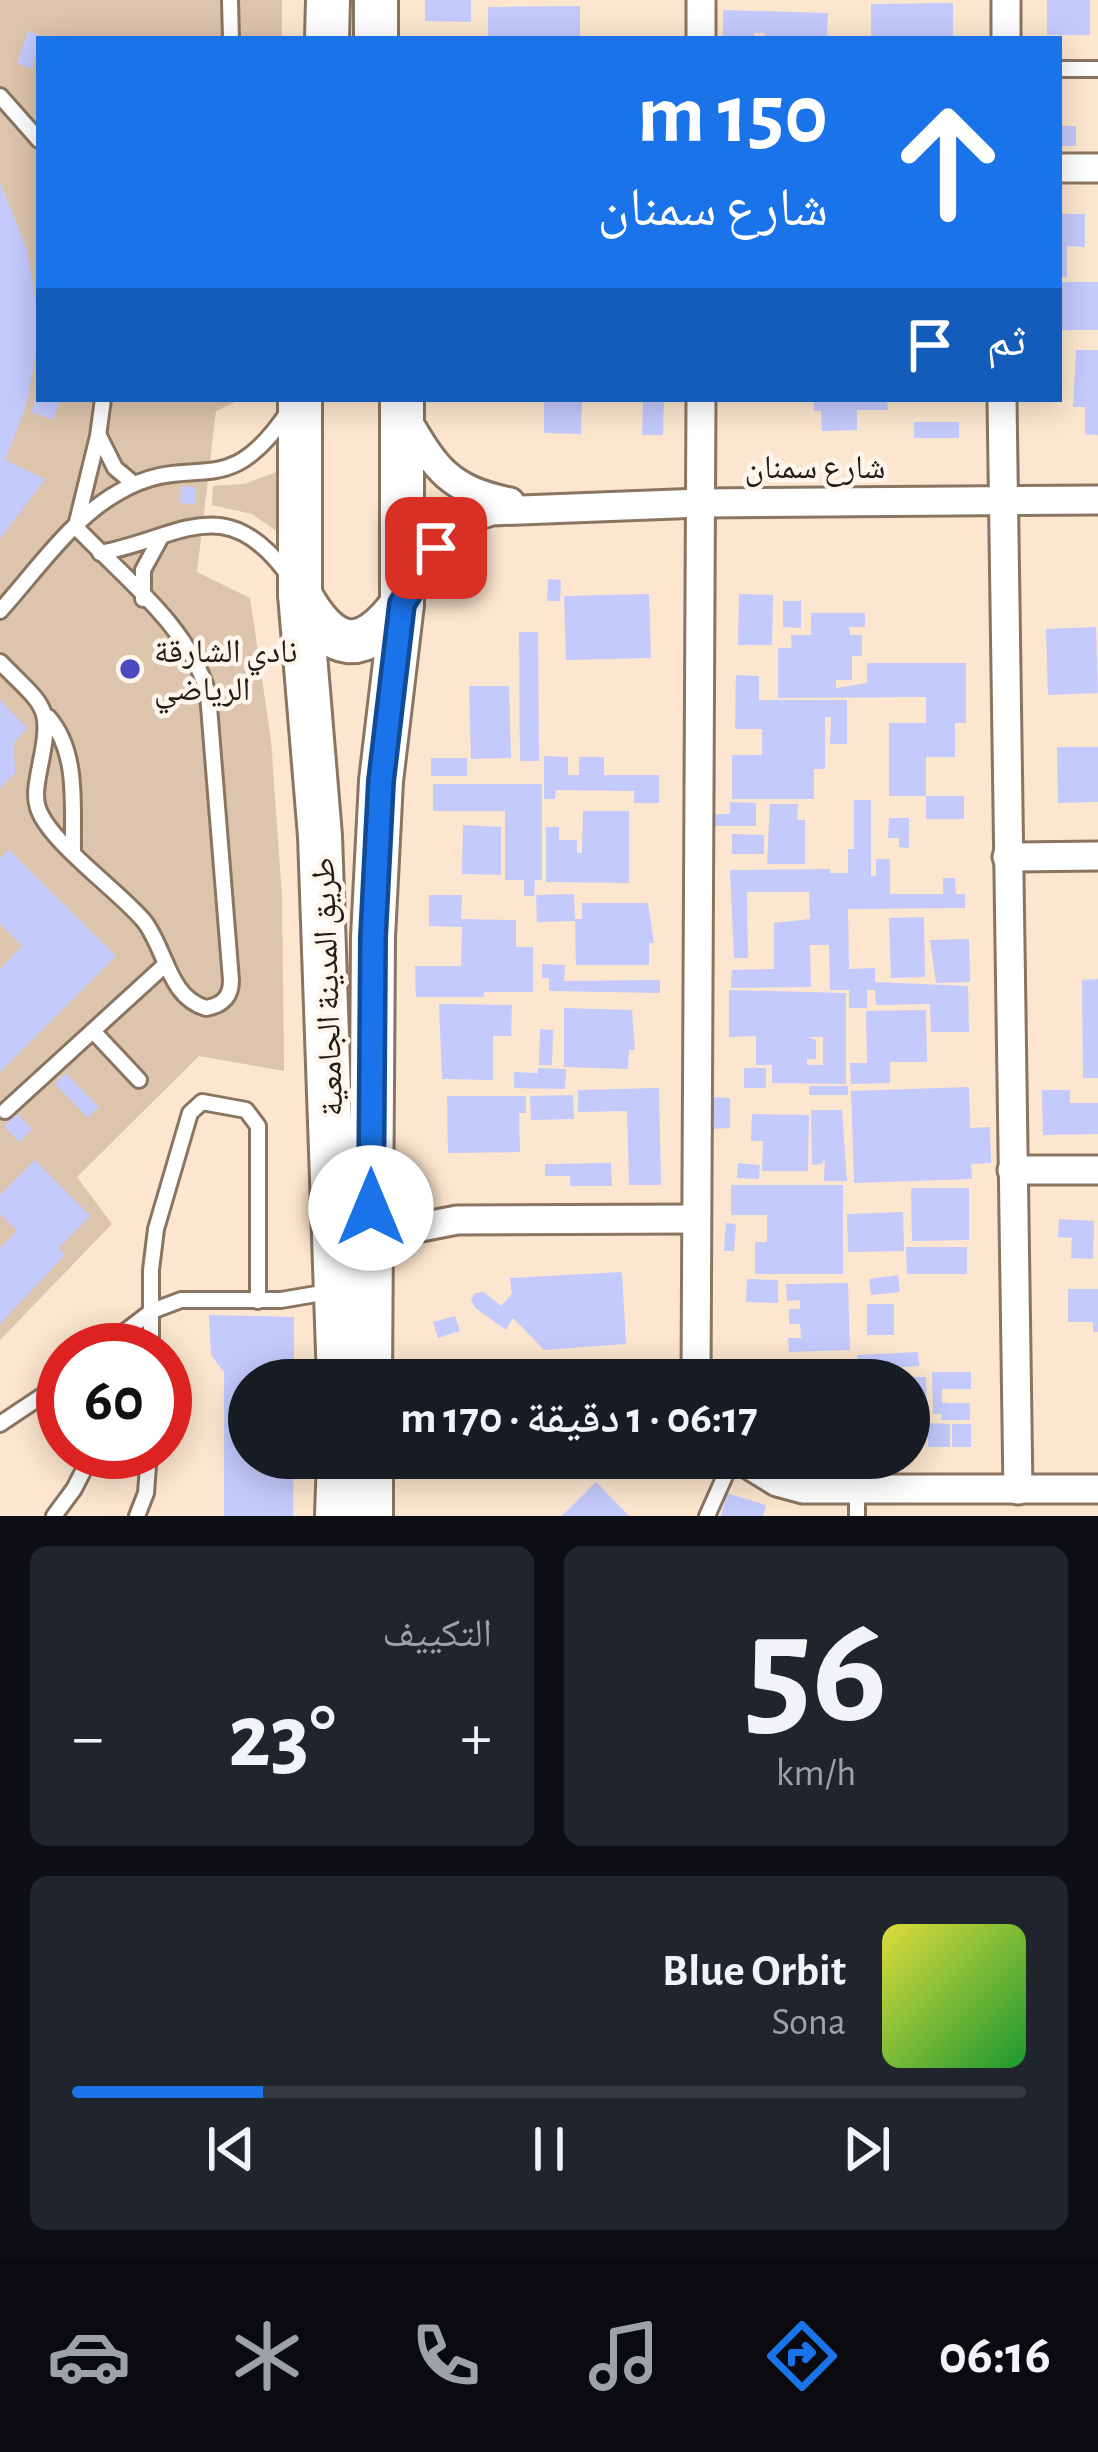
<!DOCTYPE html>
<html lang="ar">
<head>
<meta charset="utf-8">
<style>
  body { margin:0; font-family:"Alegreya Sans","Noto Naskh Arabic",sans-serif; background:#20242c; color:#f1f3f6; direction:rtl; height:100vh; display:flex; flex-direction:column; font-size:45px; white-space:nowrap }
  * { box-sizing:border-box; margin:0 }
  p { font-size:39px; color:#9ea1a6 }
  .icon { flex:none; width:66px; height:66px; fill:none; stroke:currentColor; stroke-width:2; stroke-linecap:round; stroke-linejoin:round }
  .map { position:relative; height:1516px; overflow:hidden; direction:ltr }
  .details { display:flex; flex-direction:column; gap:30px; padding:30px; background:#0d0f14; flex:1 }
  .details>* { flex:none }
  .banner { position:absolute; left:36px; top:36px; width:1026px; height:366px; border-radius:0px; box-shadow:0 6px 30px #0003; direction:rtl; background:#1a73e8; color:#fff; overflow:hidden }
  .speed { position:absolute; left:36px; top:1323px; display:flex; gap:24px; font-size:60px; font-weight:700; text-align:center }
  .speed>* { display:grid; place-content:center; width:156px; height:156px; border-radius:50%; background:#171b24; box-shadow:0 6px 30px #0003; line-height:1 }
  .speed .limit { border:18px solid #d22; background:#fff; color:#111 }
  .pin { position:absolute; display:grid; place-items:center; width:102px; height:102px; color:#fff; margin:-51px; border-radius:24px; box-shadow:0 6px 18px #0006 }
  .me { position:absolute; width:132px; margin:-66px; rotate:0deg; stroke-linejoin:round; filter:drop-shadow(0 0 9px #0008) }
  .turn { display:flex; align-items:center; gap:42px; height:252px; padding:0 36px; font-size:54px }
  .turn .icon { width:156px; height:156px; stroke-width:2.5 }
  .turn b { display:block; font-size:84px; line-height:102px }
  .then { display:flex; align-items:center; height:114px; padding:0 36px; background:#0003; gap:24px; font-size:45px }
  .big { font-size:90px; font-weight:600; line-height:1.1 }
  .details .tile { flex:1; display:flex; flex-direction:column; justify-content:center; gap:18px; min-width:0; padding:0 42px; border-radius:18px; background:#20242c }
  .details .dial { align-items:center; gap:0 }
  .dial b { font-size:156px; line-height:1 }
  .song { display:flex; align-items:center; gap:36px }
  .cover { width:144px; height:144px; border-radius:18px; background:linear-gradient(135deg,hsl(60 70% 55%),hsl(130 70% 35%)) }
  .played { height:12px; border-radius:6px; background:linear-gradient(90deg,#1a73e8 20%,#363941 20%) }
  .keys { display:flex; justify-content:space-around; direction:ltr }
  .heat { display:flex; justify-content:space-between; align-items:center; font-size:66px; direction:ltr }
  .details .tiles { flex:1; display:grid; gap:30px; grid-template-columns:1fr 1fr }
  .tile:last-child { grid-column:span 2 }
  .trip { position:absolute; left:228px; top:1359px; width:702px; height:120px; border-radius:60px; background:#171b24; box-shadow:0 6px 30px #0003; font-weight:600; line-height:120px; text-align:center; direction:rtl }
  .tab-bar { display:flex; height:192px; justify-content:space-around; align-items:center; background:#090b0e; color:#9ea1a6 }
  .tab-bar .icon { width:84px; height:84px }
  .tab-bar .active { color:#1a73e8 }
  .tab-bar b { font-size:54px; color:#f1f3f6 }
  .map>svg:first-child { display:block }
  .green { fill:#ddc4ac }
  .building { fill:#c4cafc; fill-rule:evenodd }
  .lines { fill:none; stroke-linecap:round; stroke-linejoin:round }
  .lane-casing { stroke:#897561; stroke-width:20 }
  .street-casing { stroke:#897561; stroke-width:33 }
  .primary-casing { stroke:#897561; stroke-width:48 }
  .lane { stroke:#fff; stroke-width:14 }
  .street { stroke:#fff; stroke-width:27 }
  .primary { stroke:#fff; stroke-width:42 }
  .route-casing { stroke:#114b97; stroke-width:30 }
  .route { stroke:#1a73e8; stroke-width:21 }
  .poi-dot { fill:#4e49bf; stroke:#fef6ec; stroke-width:4.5 }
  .labels { text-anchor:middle; stroke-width:9; stroke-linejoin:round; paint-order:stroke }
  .street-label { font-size:33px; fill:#241c14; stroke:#fef6ec }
  .poi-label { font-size:33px; fill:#241c14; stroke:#fef6ec; text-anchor:start }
</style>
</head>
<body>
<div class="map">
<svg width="1098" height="1516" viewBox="0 0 1098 1516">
  <rect width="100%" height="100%" fill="#fce6cf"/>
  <!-- green -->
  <g class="green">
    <polygon points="0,0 282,0 282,39 39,39 39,399 241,399 216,411 197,572 250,598 271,740 282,896 284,1071 199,1056 77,1177 112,1224 0,1340"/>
    <polygon points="282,470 285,537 252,514 212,505 213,486 244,484"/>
  </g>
  <!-- building -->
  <g class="building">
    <polygon points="425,0 471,0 471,22 425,21"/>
    <rect x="1047" y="0" width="43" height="35"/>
    <polygon points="953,3 953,39 871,39 871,4"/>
    <polygon points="580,6 580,38 488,39 488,7"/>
    <polygon points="723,10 828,13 827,39 764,39 765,33 754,33 754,39 723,39"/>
    <polygon points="28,31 49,38 39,39 32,69 17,63"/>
    <rect x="1059" y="126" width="17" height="20"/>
    <polygon points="0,183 27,249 38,315 37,345 27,404 5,460 45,479 0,539"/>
    <polygon points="1059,214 1085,214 1085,247 1067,246 1067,277 1059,277"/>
    <rect x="1059" y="282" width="39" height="48"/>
    <polygon points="1076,350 1098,350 1098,435 1085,434 1085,407 1073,407"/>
    <polygon points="38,390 39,399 61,399 53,420 31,412"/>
    <polygon points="544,399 582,400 581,434 544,433"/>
    <polygon points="643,399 664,399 663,435 642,435"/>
    <polygon points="814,399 887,399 888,410 857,410 857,430 822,431 821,411 814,411"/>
    <rect x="914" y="422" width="45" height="16"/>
    <polygon points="181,486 196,487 195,504 180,503"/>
    <polygon points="548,579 561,580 560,601 547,601"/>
    <polygon points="649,594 651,658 566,660 564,596"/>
    <polygon points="739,594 773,595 772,645 738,645"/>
    <polygon points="783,601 801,601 801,628 783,627"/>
    <polygon points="811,613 865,613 865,627 849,627 850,635 862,635 862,656 852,656 852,680 836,680 836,688 867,683 867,663 966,663 966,723 955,723 955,757 926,757 926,796 889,796 889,723 926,723 926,697 778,698 778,648 792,648 791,635 811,635"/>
    <polygon points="1096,627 1098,693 1048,695 1046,629"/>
    <polygon points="519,632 538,632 539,761 520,761"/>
    <polygon points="736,675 759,676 759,700 847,700 847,744 830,744 831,717 825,717 825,769 814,769 814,799 732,799 732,755 762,755 762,729 735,729"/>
    <polygon points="469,686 509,686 511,758 471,759"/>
    <polygon points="0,700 27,728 14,743 15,773 0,788"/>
    <polygon points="1057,747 1098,747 1098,802 1058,803"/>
    <polygon points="544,756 568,757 568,775 579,775 579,757 604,757 604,775 659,775 659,803 634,803 634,791 556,790 555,799 544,799"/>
    <rect x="431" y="758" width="36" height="18"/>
    <polygon points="433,784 542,784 542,880 535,880 534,896 524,896 524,880 505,880 505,811 433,811"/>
    <rect x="926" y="796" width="38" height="23"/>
    <polygon points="854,800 871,800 871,876 876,876 876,859 890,859 890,894 943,894 943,878 955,878 956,894 965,894 965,908 848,909 849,969 875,968 875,982 968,986 969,1032 931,1032 930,1004 876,1005 875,990 867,990 867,1008 849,1008 849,990 830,990 829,945 810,945 811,987 731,988 732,970 774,969 774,923 810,919 809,892 747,892 748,958 734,958 730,870 830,869 830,873 848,873 848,849 854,849"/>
    <polygon points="730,802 756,803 756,826 711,826 711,814 730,814"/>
    <polygon points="770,804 798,804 797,820 805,820 805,864 767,864"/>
    <polygon points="583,811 629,811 629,883 546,882 546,827 559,827 559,840 577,840 577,853 582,853"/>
    <polygon points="889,818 909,818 909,848 899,847 899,838 888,838"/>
    <polygon points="463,825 501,827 501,875 462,874"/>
    <polygon points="732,834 764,835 764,854 732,854"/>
    <polygon points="9,850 116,956 0,1072 0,969 22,946 0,924 0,858"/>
    <polygon points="574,894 575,921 537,922 536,895"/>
    <polygon points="429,895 462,895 461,919 516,920 516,947 533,947 533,992 484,992 484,997 416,997 415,966 461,966 462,927 429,926"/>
    <polygon points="582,903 648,903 654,943 649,943 649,965 576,965 575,919 582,919"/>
    <polygon points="924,917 925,977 891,978 889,918"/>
    <polygon points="969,939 970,982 936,983 930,940"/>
    <polygon points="542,964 565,965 564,981 660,980 660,993 549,991 549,978 542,978"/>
    <polygon points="1098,979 1098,1078 1083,1078 1082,980"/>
    <path d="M729 990 846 993V1084L772 1083V1065H756V1036L729 1037ZM807 1037H823V1065H807V1059H816V1040Z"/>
    <polygon points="439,1004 512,1005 511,1036 493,1036 493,1080 442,1079"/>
    <polygon points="564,1008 632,1010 635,1050 629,1050 628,1069 564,1067"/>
    <polygon points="926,1010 927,1062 890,1062 890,1083 851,1084 850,1063 867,1063 866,1011"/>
    <polygon points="540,1029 553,1030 552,1065 539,1065"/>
    <polygon points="538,1068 566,1069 565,1089 514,1088 514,1072 538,1073"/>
    <rect x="744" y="1068" width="22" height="20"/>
    <polygon points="65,1073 99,1107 88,1118 55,1084"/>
    <rect x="809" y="1086" width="39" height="9"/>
    <polygon points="969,1087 970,1128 990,1127 991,1163 971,1164 972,1179 854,1183 851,1091"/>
    <polygon points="659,1088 661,1185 629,1185 627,1111 578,1112 578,1090"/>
    <polygon points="1042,1090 1070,1090 1070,1103 1098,1103 1098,1134 1043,1135"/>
    <polygon points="573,1095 574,1119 531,1120 530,1096"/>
    <polygon points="447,1096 526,1096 526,1113 519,1113 520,1152 448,1153"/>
    <polygon points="709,1097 730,1098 730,1128 710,1129"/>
    <polygon points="811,1110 842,1110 847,1181 824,1181 825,1158 822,1164 812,1165"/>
    <polygon points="17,1114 32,1129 19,1142 4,1126"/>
    <polygon points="752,1114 809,1115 808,1171 762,1171 763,1141 751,1141"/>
    <polygon points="35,1160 90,1216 59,1248 65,1255 0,1324 0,1248 17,1231 0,1214 0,1195"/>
    <polygon points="611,1163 612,1186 570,1186 570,1176 545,1176 545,1164"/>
    <polygon points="738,1163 760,1165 759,1179 737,1178"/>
    <polygon points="731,1185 843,1185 843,1274 755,1274 755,1242 767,1242 767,1215 731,1215"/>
    <polygon points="911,1188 969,1188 969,1240 912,1241"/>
    <polygon points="903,1212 904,1251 848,1252 847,1214"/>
    <polygon points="1059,1219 1094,1221 1093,1259 1071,1258 1072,1238 1058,1237"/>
    <polygon points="726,1223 736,1224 734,1251 724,1251"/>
    <polygon points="906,1247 967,1247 967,1274 907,1274"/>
    <polygon points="622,1272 626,1344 544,1350 513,1318 506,1330 475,1308 471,1299 475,1293 484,1292 501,1306 512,1294 510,1278"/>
    <polygon points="898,1275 900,1292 871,1295 869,1279"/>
    <polygon points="747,1279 778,1280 778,1303 746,1302"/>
    <polygon points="848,1283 850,1350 789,1352 788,1338 801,1338 800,1324 789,1324 789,1309 800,1309 800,1300 787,1301 786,1284"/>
    <polygon points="1068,1289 1098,1289 1098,1332 1093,1332 1093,1322 1068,1322"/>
    <rect x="867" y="1304" width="27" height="31"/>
    <polygon points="209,1315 294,1317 294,1380 249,1380 249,1458 294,1458 293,1516 224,1516 224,1372 211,1355"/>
    <polygon points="455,1316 460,1331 438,1338 433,1322"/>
    <polygon points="918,1352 919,1366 858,1370 857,1355"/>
    <polygon points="853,1361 855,1375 834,1376 833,1363"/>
    <polygon points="932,1372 971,1372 971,1389 942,1389 942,1403 970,1403 970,1420 941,1420 942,1414 933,1414"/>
    <polygon points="909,1377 926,1377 927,1423 950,1424 950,1447 928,1447 928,1432 909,1433"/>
    <rect x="952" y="1424" width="19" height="23"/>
    <polygon points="592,1458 627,1458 627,1478 593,1479"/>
    <polygon points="596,1482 629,1516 561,1516 568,1510"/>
    <polygon points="727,1493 766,1505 763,1516 721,1516"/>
  </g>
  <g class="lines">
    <!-- lane casing -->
    <g class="lane-casing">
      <g id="lane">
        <polyline points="230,0 231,39"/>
        <polyline points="1059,69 1098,69"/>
        <polyline points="0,96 39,140"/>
        <polyline points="99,436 115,468 134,484"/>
        <polyline points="77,522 98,436 103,399"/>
        <path d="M100 553C178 539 225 488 288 575"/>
        <polyline points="143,599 143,570 161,537"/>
        <path d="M0 611C36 571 72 518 119 492 196 448 224 507 288 412"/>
        <path d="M0 662C46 709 53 704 39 771 37 783 34 796 38 808 49 842 118 890 144 921 166 949 168 997 206 1008 223 1005 231 997 231 980L208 694C190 627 123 577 76 527"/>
        <path d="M48 717C79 752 72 806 73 850"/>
        <polyline points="93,1031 139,1080"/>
        <polyline points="5,1111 166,964"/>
        <polyline points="101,1350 152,1311 181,1300 281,1300 328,1292"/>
        <polyline points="151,1350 151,1270 156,1229 190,1113 202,1102 246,1110 258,1126 258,1301"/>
        <polyline points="0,1424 63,1382"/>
        <polyline points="857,1491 857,1516"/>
        <polyline points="54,1516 74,1489 93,1452"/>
        <polyline points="137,1516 146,1493 149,1452"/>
        <polyline points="707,1516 733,1458"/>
      </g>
    </g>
    <!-- street casing -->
    <g class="street-casing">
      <g id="street">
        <polyline points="701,0 701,39"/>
        <polyline points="1006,39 1006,0"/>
        <polyline points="1059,168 1098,168"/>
        <polyline points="1002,399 1018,1490"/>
        <path d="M406 418C436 470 450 490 510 502"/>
        <path d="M406 598C430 559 445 522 492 511L701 503 1098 500"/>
        <polyline points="1007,857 1098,856"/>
        <polyline points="1012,1170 1098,1170"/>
        <polyline points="370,1253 411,1229 457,1220 695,1219"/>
        <polyline points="696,1380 701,399"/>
        <polyline points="738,1458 777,1482 803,1489 1098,1489"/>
      </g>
    </g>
    <!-- primary casing -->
    <g class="primary-casing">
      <g id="primary">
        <polyline points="376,0 376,39"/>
        <polyline points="327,39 328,0"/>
        <polyline points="300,399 300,594 320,836 339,1380"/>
        <path d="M300 595C331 652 363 658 402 604"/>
        <polyline points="370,1380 373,937 381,781 402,604 402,399"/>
        <polyline points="337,1516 339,1458"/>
        <polyline points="371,1516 371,1458"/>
      </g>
    </g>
    <!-- lane -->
    <use href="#lane" class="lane"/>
    <!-- street -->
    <use href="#street" class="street"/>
    <!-- primary -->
    <use href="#primary" class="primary"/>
  </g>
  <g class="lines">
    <!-- route casing -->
    <g class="route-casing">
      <polyline id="route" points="371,1208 373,937 381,781 402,604 436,548"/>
    </g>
    <!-- route -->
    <use href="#route" class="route"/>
  </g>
  <!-- markers -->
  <circle class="poi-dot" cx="130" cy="669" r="12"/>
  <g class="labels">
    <!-- street labels -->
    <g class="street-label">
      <text x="815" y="478">شارع سمنان</text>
      <text transform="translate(326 987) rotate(-92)" y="12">طريق المدينة الجامعية</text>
    </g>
    <!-- poi labels -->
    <g class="poi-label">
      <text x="154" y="662">نادي الشارقة<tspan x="154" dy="38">الرياضي</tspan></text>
    </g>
  </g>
</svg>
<div class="speed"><div class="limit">60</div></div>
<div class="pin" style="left:436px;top:548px;background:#d93025"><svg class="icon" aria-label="arrive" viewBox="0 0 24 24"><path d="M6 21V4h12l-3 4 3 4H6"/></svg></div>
<svg class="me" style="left:371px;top:1208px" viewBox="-20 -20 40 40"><circle r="19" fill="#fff"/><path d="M0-13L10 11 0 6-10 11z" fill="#1a73e8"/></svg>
<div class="trip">06:17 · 1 دقيقة · 170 m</div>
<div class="banner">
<div class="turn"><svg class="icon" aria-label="ahead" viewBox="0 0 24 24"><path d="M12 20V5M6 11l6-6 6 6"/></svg><div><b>150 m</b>شارع سمنان</div></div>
<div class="then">ثم<svg class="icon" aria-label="arrive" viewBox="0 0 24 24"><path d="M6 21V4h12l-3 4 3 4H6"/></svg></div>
</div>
</div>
<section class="details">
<div class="tiles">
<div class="tile dial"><b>56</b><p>km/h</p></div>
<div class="tile"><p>التكييف</p>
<div class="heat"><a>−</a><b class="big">23°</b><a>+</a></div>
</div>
<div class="tile">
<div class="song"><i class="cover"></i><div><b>Blue Orbit</b><p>Sona</p></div></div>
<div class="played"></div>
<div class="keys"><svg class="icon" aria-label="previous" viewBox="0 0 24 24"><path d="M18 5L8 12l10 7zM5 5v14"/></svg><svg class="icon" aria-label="pause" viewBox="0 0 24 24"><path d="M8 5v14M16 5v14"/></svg><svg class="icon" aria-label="next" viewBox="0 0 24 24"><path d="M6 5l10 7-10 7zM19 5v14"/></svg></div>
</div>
</div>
</section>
<nav class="tab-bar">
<b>06:16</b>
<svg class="icon active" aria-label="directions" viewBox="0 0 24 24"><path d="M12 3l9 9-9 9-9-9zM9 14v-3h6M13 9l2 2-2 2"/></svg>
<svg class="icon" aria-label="music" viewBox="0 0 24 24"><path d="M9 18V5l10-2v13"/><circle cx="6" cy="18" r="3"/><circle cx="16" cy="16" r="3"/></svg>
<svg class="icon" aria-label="phone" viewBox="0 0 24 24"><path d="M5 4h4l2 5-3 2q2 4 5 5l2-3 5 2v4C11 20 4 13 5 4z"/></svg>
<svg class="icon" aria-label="climate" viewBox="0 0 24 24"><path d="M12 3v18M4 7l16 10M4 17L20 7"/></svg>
<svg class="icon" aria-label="car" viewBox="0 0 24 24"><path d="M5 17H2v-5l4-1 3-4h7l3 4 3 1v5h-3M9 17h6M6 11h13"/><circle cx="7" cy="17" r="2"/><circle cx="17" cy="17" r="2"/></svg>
</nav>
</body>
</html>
